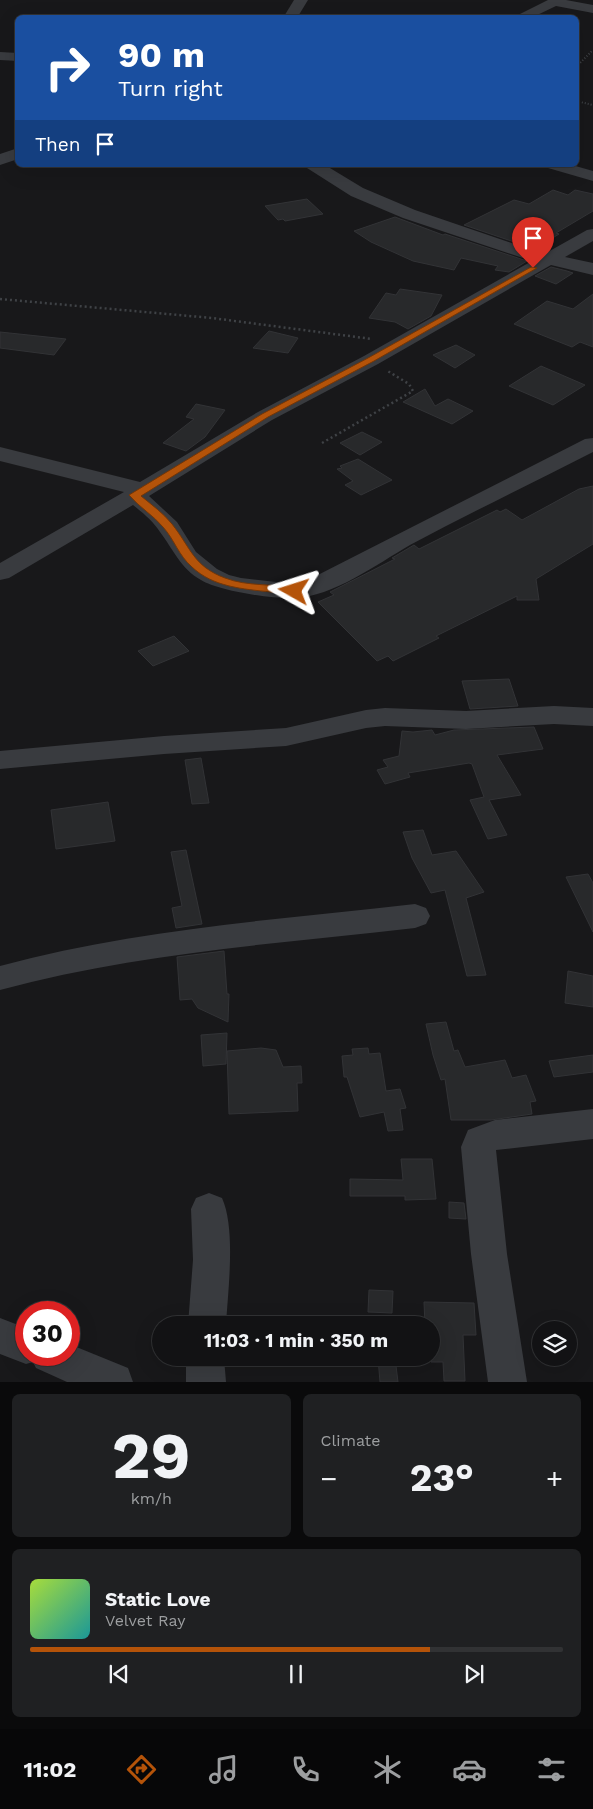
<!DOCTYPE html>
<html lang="en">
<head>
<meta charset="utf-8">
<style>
  body { margin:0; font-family:"Work Sans",sans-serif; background:#1f2022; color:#f1f3f6; height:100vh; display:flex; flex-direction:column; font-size:19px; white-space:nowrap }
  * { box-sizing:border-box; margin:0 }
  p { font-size:16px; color:#9c9ea0 }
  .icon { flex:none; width:28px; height:28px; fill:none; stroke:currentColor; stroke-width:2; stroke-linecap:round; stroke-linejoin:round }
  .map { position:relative; height:1382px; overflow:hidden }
  .sheet { display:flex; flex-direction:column; gap:12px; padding:12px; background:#0a0a0b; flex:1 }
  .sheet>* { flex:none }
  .top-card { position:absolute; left:15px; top:15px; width:564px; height:152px; border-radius:8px; box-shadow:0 5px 20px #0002,0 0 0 1px #313234; background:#1a4fa0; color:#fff; overflow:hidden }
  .tools { position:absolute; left:532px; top:1321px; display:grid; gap:10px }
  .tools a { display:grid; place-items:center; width:45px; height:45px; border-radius:50%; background:#121214; box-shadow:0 5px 20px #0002,0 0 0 1px #313234; font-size:25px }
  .speed { position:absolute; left:15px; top:1301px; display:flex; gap:10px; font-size:25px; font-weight:700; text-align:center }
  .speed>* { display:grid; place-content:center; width:65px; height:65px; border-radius:50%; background:#121214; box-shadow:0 5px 20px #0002,0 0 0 1px #313234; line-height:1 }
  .speed .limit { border:8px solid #d22; background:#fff; color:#111 }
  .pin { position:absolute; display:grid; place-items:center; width:42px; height:42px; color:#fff; margin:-51px -21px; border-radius:50% 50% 50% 0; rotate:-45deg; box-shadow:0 0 5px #0007 }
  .pin .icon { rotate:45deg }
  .me { position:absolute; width:55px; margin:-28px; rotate:276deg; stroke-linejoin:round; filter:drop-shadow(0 0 4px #0008) }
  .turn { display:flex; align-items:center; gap:18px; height:105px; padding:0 20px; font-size:22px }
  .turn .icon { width:65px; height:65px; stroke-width:2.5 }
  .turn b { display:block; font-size:35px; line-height:42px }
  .then { display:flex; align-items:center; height:48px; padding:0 20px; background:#0003; gap:10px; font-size:19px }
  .big { font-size:38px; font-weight:700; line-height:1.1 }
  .sheet .card { flex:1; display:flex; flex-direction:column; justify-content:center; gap:8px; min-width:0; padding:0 18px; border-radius:8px; background:#1f2022 }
  .sheet .dial { align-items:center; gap:0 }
  .dial b { font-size:65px; line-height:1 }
  .song { display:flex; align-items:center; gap:15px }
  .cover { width:60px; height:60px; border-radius:8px; background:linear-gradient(135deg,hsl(80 70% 55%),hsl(180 70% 35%)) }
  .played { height:5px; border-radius:2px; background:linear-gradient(90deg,#b45309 75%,#313234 75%) }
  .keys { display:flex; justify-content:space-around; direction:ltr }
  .heat { display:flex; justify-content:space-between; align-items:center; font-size:28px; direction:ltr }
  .sheet .tiles { flex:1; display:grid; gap:12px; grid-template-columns:1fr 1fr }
  .card:last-child { grid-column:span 2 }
  .trip { position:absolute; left:152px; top:1316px; width:288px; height:50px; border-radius:25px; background:#121214; box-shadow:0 5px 20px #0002,0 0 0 1px #313234; font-weight:700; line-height:50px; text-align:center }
  .menu { display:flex; height:80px; justify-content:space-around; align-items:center; background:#070708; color:#9c9ea0 }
  .menu .icon { width:35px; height:35px }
  .menu .selected { color:#b45309 }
  .menu b { font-size:22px; color:#f1f3f6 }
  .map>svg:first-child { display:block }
  .building { fill:#28292b; stroke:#323336 }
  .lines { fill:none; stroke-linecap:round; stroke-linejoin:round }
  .path-far1 { stroke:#3f4246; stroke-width:2; stroke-dasharray:1 2; stroke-linecap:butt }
  .path { stroke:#3f4246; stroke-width:2.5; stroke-dasharray:2 3; stroke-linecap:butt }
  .minor { fill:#393b3f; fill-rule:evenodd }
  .route { fill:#b45309; stroke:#753606 }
</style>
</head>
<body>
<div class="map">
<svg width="593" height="1382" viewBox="0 0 593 1382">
  <rect width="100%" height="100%" fill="#18181a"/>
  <!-- building -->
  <g class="building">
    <polygon points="553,190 568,195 575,190 593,194 593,211 556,233 559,234 551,239 554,240 535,249 464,225 514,200 529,204"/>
    <polygon points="307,199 323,214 285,221 283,219 278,220 265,206"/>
    <polygon points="395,217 443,235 445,234 527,261 509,272 495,270 498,266 461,258 454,270 413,261 371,242 354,231"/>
    <polygon points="551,267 567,271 573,273 556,284 535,276"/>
    <polygon points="400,289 442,295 431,316 408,329 395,322 369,318 386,293 396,295"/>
    <polygon points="593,294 593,347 580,342 572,347 514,324 547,301 573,309"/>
    <polygon points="269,331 298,338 288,353 253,348"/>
    <polygon points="0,332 66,339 54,355 0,348"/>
    <polygon points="456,345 475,355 455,368 433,355"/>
    <polygon points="541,366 585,385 553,405 509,386"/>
    <polygon points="425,389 435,406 448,399 473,411 452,424 403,402"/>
    <polygon points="196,404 225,410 205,437 186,451 163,443 194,419 186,417"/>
    <polygon points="362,432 382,442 360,455 340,443"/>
    <polygon points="358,459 392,480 361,495 345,485 353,481 337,469 342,468 340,466"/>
    <polygon points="593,486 593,544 536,579 539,600 517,600 517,596 436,636 439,638 393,661 388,656 377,661 318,602 334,595 330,592 395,559 392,558 414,545 419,549 497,510 500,512 506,509 522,520 579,489"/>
    <polygon points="174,636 189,651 153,666 138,651"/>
    <polygon points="509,679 518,706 470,709 462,681"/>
    <polygon points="534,727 543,749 497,755 521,795 489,800 507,835 488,839 470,800 484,797 472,764 469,763 408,773 410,777 385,784 377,770 388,767 383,760 399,756 402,731 413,732 432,730 435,735 454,730"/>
    <polygon points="201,758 209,803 192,804 185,760"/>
    <polygon points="108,802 115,841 56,849 51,810"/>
    <polygon points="423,830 432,855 456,851 484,892 466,898 486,975 467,976 445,890 431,893 412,858 403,832"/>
    <polygon points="186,850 202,924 176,928 172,908 182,906 171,852"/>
    <polygon points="588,874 593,883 593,932 566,877"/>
    <polygon points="224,951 227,994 229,994 228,1022 198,1008 192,999 180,1000 177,957"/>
    <polygon points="568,971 593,976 593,1007 565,1003"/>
    <polygon points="446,1022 454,1051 458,1050 465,1067 505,1060 512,1078 526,1075 536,1101 530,1102 532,1114 491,1120 451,1120 445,1079 441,1080 433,1055 426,1024"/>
    <polygon points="227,1033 226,1064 203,1066 201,1035"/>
    <polygon points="261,1048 276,1050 283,1067 301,1066 302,1083 297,1083 298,1111 229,1114 227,1051"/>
    <polygon points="368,1048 369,1054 380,1053 386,1091 400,1089 406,1108 400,1109 403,1130 388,1131 384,1112 360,1117 347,1077 344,1077 342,1056 353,1055 352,1049"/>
    <polygon points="593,1055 593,1072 554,1077 549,1061"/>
    <polygon points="401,1159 432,1159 436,1199 405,1200 405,1196 350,1196 350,1179 403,1180"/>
    <polygon points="449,1202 464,1203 466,1219 449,1218"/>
    <polygon points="369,1290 393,1291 392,1313 368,1312"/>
    <polygon points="424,1302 474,1303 476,1335 463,1335 465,1381 444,1381 443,1362 431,1362 431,1325 425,1325"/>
    <polygon points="378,1358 395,1358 398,1382 380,1382"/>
  </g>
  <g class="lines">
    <!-- path-far1 -->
    <g class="path-far1">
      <polyline points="576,67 593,50"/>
      <polyline points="576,101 593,105"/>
    </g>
    <!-- path -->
    <g class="path">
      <polyline points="0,299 212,318 372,339"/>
      <polyline points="322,443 413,391 409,384 386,370"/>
    </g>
    <!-- minor -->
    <g class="minor">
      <polygon points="294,0 308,0 297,18 283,18"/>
      <polygon points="548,0 566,0 593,5 593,13 556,6 531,18 512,18"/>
      <polygon points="0,52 18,53 18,61 0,60"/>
      <polygon points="18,148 18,159 0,165 0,154"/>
      <path d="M305 165H325L363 188 415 210 538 252 546 253 587 230 593 229V241L565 257 593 263V275L551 265 378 364 272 420 149 496 177 522 196 552 217 569 229 575 241 578 294 584 308 580 585 439 593 438V452C532 483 470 513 410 545 377 564 333 597 294 598 272 599 219 591 201 580 181 569 173 549 160 532 153 521 143 513 133 505L9 578 0 580V563L124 492 0 461V447L140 482 258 412 364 356 532 261 403 218 351 196 307 168Z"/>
      <polygon points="546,165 572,165 593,171 593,181 548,168"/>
      <polygon points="554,706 593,708 593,726 554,724 466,729 385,726 366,728 286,746 164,754 0,769 0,751 164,736 286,728 366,710 385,708 466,711"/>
      <path d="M415 904 426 908 430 916 426 924 415 928C276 944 135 953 0 990V966C135 929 276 920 415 904Z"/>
      <polygon points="593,1109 593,1139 496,1150 507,1254 527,1382 488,1382 471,1254 461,1147 468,1130 495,1120"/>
      <path d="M209 1193 222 1198C236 1229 228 1290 226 1325H188L193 1260 191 1209 196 1198Z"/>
      <polygon points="0,1318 26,1328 26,1355 69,1355 69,1344 128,1368 133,1382 67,1382 36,1368 33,1362 26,1364 0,1354"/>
      <polygon points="186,1358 224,1358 226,1382 186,1382"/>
    </g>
  </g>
  <!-- route -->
  <path class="route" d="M531 267 537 268 374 361 268 417 141 496C152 505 163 513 172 524 191 548 193 566 225 578 248 587 274 583 297 589L299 591 297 593C289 595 279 593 271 592 243 589 213 587 192 567 179 556 174 539 163 527 153 515 139 507 129 495L262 414 368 358Z"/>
</svg>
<div class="tools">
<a><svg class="icon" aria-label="layers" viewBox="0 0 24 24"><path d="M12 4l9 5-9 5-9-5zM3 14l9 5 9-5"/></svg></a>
</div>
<div class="speed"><div class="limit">30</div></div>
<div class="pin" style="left:533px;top:268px;background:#d93025"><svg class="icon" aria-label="arrive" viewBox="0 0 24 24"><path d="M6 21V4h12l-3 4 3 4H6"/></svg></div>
<svg class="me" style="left:294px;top:591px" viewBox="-20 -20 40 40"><path d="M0-17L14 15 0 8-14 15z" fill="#b45309" stroke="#fff" stroke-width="4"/></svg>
<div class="trip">11:03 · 1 min · 350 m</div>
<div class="top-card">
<div class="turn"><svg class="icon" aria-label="right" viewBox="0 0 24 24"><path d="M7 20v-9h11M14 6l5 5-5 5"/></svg><div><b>90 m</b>Turn right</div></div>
<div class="then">Then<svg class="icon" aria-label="arrive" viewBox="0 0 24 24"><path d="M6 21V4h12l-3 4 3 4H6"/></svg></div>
</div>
</div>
<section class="sheet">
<div class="tiles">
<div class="card dial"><b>29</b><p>km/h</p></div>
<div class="card"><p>Climate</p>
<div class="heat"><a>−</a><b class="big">23°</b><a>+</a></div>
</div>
<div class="card">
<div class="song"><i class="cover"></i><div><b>Static Love</b><p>Velvet Ray</p></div></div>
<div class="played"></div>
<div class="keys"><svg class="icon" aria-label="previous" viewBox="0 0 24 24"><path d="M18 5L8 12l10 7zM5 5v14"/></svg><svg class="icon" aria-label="pause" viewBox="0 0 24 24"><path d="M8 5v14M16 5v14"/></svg><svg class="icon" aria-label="next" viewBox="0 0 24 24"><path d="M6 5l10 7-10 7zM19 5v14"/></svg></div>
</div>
</div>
</section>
<nav class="menu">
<b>11:02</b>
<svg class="icon selected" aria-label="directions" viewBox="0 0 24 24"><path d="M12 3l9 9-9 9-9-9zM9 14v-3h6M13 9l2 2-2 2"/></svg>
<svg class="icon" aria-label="music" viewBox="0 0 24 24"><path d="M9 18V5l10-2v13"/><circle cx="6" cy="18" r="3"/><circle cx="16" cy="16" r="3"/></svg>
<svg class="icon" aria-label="phone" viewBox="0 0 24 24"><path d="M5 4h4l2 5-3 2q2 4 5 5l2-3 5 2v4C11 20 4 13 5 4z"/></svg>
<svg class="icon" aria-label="climate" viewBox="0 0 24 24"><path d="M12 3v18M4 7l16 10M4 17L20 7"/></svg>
<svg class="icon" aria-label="car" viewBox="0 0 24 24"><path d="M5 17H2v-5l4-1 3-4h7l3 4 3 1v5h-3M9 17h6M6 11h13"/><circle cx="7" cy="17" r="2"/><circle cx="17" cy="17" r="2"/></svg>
<svg class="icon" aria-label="filters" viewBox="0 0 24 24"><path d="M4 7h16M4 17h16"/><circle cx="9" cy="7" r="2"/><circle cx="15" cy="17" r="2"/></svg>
</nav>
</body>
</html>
